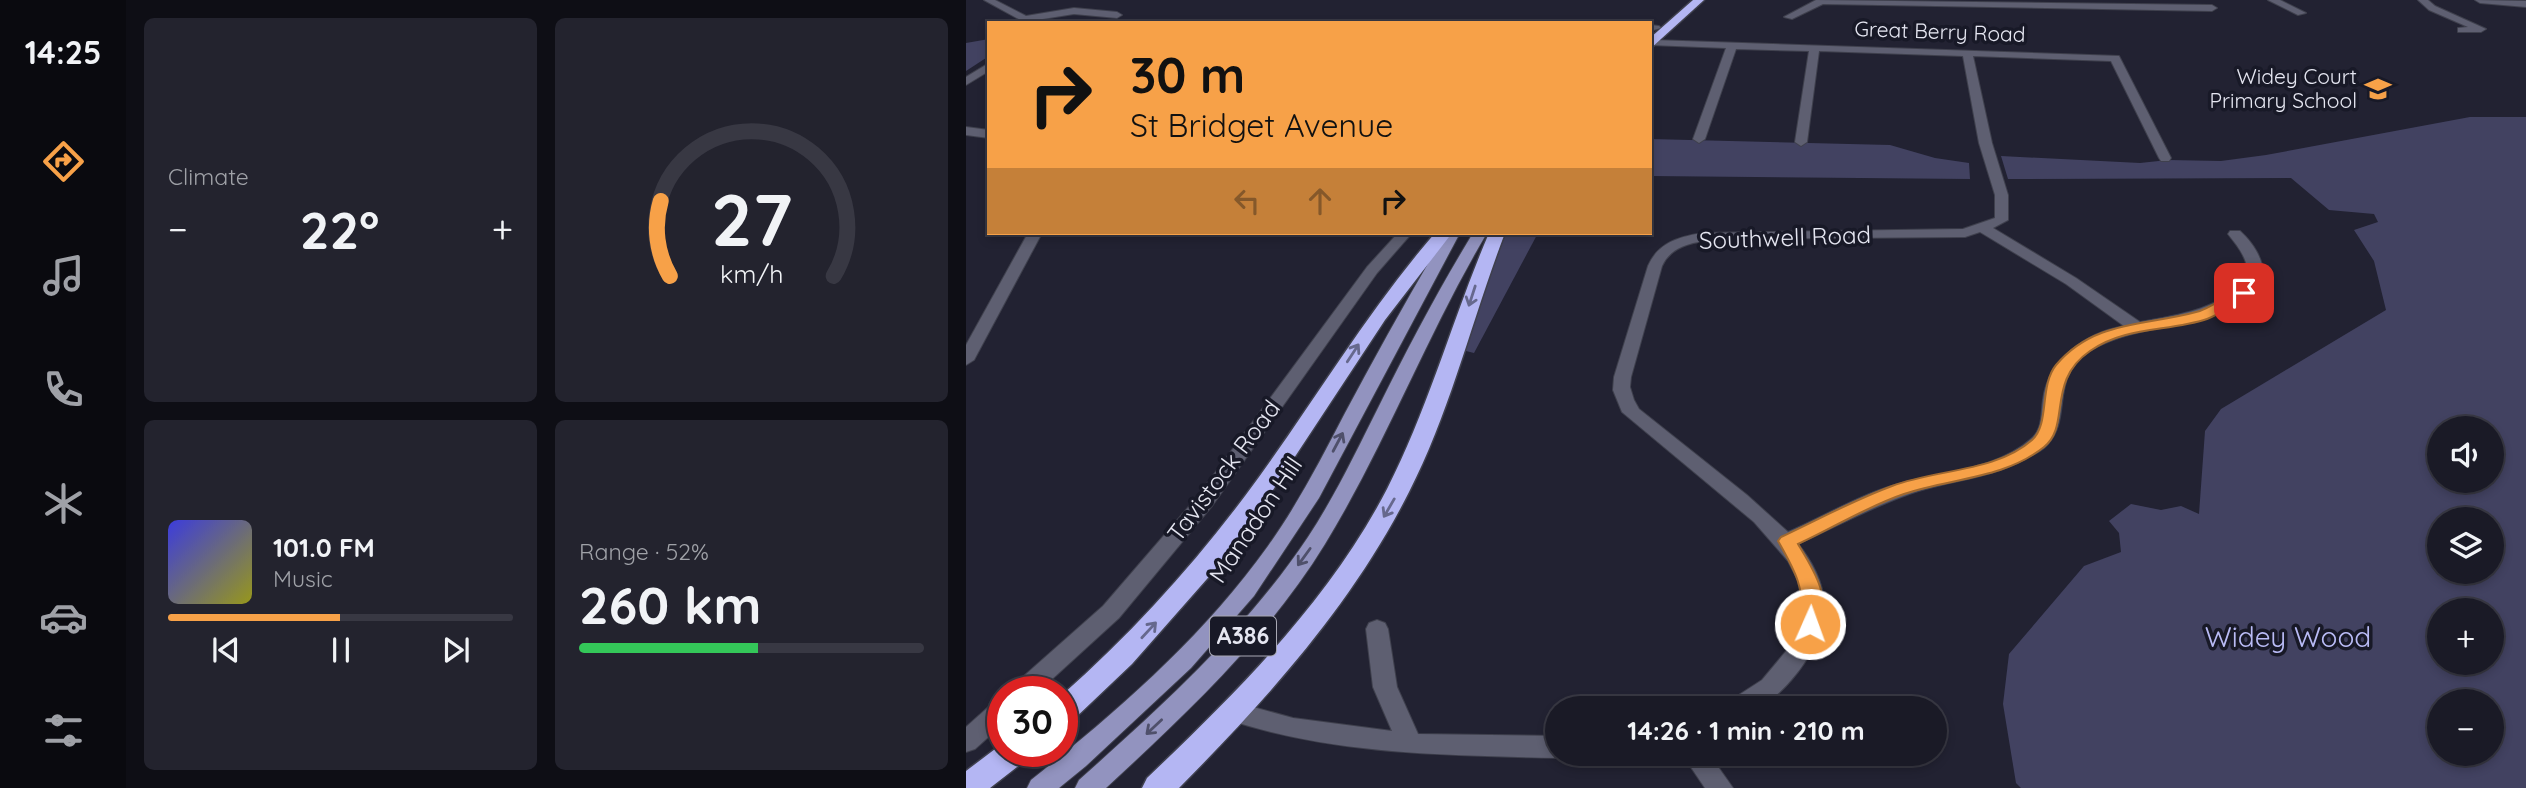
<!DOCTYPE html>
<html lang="en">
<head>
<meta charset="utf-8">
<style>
  body { margin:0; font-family:Quicksand,sans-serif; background:#23232e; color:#f1f3f6; height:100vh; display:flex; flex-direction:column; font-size:26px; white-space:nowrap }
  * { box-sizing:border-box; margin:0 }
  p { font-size:23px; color:#9fa1a7 }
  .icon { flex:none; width:38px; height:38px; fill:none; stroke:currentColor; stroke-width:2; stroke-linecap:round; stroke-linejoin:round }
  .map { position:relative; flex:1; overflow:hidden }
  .side { display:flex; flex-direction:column; gap:18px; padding:18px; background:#0e0e15; width:840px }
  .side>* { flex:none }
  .hud { position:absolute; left:21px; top:21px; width:665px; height:214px; border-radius:0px; box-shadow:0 4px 10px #0003,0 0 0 2px #383843; background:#f7a148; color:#111; overflow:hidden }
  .buttons { position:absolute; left:1461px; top:416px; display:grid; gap:14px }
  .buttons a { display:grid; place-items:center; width:77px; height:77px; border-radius:50%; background:#1a1a26; box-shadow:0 4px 10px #0003,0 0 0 2px #383843; font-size:35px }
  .speed { position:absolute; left:21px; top:676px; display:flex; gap:14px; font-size:35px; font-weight:700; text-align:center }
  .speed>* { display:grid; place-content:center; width:91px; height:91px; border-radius:50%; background:#1a1a26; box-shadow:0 4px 10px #0003,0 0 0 2px #383843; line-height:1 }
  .speed .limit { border:10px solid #d22; background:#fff; color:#111 }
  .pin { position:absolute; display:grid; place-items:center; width:60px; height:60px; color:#fff; margin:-30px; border-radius:14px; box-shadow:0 4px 10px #0006 }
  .me { position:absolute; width:77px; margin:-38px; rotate:2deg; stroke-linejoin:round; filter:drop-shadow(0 0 5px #0008) }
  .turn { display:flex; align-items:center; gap:24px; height:147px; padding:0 28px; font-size:32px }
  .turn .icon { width:91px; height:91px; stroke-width:2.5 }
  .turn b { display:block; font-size:49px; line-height:60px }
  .lanes { display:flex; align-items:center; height:66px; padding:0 28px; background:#0003; justify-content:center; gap:35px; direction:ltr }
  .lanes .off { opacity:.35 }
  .big { font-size:52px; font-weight:700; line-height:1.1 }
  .side .card { flex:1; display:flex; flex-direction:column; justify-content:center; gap:10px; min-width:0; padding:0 24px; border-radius:10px; background:#23232e }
  .side .dial { align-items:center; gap:0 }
  .dial svg { height:182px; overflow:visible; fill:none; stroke:#383843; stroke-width:7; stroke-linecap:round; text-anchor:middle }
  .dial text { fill:#f1f3f6; stroke:none }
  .song { display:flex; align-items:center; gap:21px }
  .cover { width:84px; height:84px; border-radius:10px; background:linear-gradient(135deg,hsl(240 70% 55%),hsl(60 70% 35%)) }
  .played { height:7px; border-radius:4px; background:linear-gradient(90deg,#f7a148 50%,#383843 50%) }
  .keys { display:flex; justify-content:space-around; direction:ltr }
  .heat { display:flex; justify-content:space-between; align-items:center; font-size:38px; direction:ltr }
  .charge { height:10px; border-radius:5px; background:linear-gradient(90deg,#34c759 52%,#383843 0) }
  .side .tiles { flex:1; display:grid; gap:18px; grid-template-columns:repeat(2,1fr) }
  .trip { position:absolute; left:579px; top:696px; width:402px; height:70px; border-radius:35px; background:#1a1a26; box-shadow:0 4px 10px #0003,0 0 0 2px #383843; font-weight:700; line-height:70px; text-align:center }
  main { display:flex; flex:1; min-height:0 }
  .tab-bar { display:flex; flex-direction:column; width:126px; justify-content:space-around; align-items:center; background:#0a0a0f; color:#9fa1a7 }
  .tab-bar .icon { width:49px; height:49px }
  .tab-bar .on { color:#f7a148 }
  .tab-bar b { font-size:32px; color:#f1f3f6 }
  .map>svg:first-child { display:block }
  .green { fill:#424261; fill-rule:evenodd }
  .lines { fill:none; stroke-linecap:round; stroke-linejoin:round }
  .street-casing { stroke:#3f404d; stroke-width:2 }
  .primary-casing { stroke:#3f404d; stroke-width:2 }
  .highway-casing { stroke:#3f404d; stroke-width:3 }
  .street { fill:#5e5f71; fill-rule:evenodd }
  .primary { fill:#9293bf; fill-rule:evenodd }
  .highway { fill:#b4b6f3; fill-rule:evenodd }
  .oneway { stroke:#66688d }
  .oneway2 { stroke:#4f506b }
  .route { fill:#f7a148; stroke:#a1692f; stroke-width:2 }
  .labels { text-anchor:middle; stroke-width:7; stroke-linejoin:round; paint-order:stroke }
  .far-street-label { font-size:21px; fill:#e5e6f1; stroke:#181927 }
  .far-poi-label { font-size:21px; fill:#e5e6f1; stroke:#181927; text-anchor:end }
  .shield { fill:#181927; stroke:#a8a8b4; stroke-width:2 }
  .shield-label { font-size:23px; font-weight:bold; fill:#e5e6f1 }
  .street-label { font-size:24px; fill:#e5e6f1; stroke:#181927 }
  .near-park-label { font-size:28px; fill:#b9bbf5; stroke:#181927 }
</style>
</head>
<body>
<main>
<nav class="tab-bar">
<b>14:25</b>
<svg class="icon on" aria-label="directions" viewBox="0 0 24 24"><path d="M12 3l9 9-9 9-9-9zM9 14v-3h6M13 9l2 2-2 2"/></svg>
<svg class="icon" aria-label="music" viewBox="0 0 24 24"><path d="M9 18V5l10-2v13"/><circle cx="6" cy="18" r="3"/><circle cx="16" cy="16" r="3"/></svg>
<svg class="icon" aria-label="phone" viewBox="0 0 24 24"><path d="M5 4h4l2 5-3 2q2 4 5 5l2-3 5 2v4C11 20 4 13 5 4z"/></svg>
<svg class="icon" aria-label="climate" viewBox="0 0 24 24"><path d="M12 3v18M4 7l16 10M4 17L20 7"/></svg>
<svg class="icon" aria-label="car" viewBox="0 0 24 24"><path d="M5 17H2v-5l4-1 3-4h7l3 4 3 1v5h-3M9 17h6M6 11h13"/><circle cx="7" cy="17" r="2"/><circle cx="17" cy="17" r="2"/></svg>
<svg class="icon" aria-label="filters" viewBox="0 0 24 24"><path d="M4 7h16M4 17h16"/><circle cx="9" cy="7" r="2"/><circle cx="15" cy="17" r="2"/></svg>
</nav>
<section class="side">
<div class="tiles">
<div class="card"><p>Climate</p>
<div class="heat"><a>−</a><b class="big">22°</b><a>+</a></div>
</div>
<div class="card dial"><svg viewBox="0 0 100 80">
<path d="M14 69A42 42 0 1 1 86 69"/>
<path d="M14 69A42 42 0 0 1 10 36" stroke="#f7a148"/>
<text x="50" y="56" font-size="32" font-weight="700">27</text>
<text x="50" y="72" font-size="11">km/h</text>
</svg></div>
<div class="card">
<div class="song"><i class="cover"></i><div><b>101.0 FM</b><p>Music</p></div></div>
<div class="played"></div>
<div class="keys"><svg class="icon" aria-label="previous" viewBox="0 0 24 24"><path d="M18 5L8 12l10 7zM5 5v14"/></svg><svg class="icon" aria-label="pause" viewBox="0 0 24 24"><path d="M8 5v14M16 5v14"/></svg><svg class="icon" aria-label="next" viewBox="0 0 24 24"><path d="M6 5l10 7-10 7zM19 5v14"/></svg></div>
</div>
<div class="card"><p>Range · 52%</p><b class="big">260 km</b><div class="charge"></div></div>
</div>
</section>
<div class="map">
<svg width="1560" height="788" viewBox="0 0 1560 788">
  <rect width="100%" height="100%" fill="#222232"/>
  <!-- green -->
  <g class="green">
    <polygon points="23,39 23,56 0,71 0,43"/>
    <path d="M1504 117H1560V788H1055L1050 783 1037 704 1043 654 1118 566 1155 552 1153 533 1143 521 1165 504 1195 510 1215 506 1233 514 1239 431 1255 409 1420 310 1408 261 1388 230 1412 222 1408 214 1363 210 1325 178 1042 179 1035 156 1174 163 1202 160 1255 161 1300 155ZM1474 429H1526V481H1474ZM1474 520H1526V572H1474ZM1474 611H1526V663H1474ZM1474 702H1526V754H1474Z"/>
    <polygon points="684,139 924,145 969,158 1003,163 1004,179 684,176"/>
    <polygon points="540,233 572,233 508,353 496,350"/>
  </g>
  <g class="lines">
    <!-- street casing -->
    <g class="street-casing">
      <g id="street">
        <polygon points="18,0 29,0 60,16 108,8 151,12 156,15 151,18 108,14 58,22"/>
        <polygon points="850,0 1246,5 1251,8 1246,11 857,4 826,19 818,17"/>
        <polygon points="1302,0 1314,0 1340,13 1332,15"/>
        <polygon points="1452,0 1462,0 1469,6 1520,29 1515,32 1492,32 1492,28 1502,27 1463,10"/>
        <polygon points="1509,0 1560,1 1560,7 1514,3"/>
        <polygon points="684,25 693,26 695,28 684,31"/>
        <path d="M687 40 1153 56 1205 158 1203 161H1195L1193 158 1145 61 1007 56 1026 143 1042 195V220L1027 228 1110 278 1174 322C1214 315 1255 309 1283 277 1281 258 1274 249 1262 234L1264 231H1274C1289 245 1296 258 1299 278 1257 334 1182 318 1127 349 1081 376 1108 416 1081 445 1076 451 1066 455 1059 459 1018 481 979 480 938 496 902 509 867 528 832 544 845 560 858 583 858 604 859 645 825 687 793 709H759L762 702 796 680 821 650 833 629 836 603 832 580 822 561 788 522 656 412 647 390 648 377 682 266C692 243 712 237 736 233L997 229 1029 218V195L1013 143 997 56 853 51 841 142 835 146 829 142 843 51 770 49 739 139 733 143 727 139 760 48 684 45V41ZM1014 232 1100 284 1158 326C1120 333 1082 359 1077 400 1075 413 1077 429 1065 439 1029 471 974 471 929 485 893 495 857 517 822 532L781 495 673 409 668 400 664 387 665 377 696 266C708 240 740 241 764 239L999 237Z"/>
        <polygon points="23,63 23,71 0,85 0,77"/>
        <polygon points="0,127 23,130 23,138 0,135"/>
        <polygon points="62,233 76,233 8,360 0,365 0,345"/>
        <polygon points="432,233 446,233 411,273 246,506 153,618 73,691 45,691 49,684 137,606 232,496 401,267"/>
        <path d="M411 620 419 623 422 629 431 687 452 734 592 736V754H601L592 758C480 755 368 755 260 719L257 712 260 705 269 702 327 718 426 731 407 687 400 629 403 623Z"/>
        <polygon points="37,699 37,724 9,749 0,752 0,727 28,702"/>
        <polygon points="716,754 743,754 767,788 739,788"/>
      </g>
    </g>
    <!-- primary casing -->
    <g class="primary-casing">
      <g id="primary">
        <path d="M480 233H494L353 498 288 596 225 668 120 766 93 788H61L65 780C152 711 237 637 302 546 332 504 355 459 379 413 411 353 445 292 480 233Z"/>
        <path d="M507 233H521C461 334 420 444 359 544 302 637 220 714 140 788H109L113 780C196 706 280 630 342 537 369 496 391 450 413 406 442 347 473 289 507 233Z"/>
      </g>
    </g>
    <!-- highway casing -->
    <g class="highway-casing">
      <g id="highway">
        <polygon points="727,0 738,0 684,49 684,38"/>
        <path d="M469 233H486L419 320 297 505 248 571 166 664 106 721 96 725V695C164 635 225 568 279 496 344 409 398 315 469 233Z"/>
        <path d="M523 233H539C506 319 485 410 443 492 386 605 301 699 213 788H176L181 778C271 692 363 601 421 489 463 407 487 317 523 233Z"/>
        <polygon points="37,743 37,751 64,751 60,760 24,788 0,788 0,771"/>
      </g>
    </g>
    <!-- street -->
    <use href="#street" class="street"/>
    <!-- primary -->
    <use href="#primary" class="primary"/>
    <!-- highway -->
    <use href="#highway" class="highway"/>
  </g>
  <!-- one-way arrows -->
  <defs><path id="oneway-shaft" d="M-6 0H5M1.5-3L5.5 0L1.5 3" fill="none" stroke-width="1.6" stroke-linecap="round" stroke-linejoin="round" transform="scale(1.75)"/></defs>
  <g class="oneway">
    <use href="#oneway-shaft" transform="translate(506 296) rotate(108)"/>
    <use href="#oneway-shaft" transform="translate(387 353) rotate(-57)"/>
    <use href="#oneway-shaft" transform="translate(423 508) rotate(120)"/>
    <use href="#oneway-shaft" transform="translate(183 630) rotate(-47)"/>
  </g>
  <g class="oneway2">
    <use href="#oneway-shaft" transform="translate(372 442) rotate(-62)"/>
    <use href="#oneway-shaft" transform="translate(338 557) rotate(126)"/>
    <use href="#oneway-shaft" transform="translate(188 727) rotate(137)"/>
  </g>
  <!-- route -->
  <path class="route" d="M1278 288 1283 290V296C1269 303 1255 314 1241 319 1202 332 1159 326 1124 351 1080 381 1105 426 1078 447 1038 479 985 478 938 494 902 506 867 528 832 544 847 569 868 600 851 630L844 632 837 630 834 624C841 591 828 569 812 541L815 537C851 520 888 500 926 486 970 469 1030 472 1066 440 1084 424 1073 386 1090 365 1128 320 1179 326 1230 312 1247 308 1261 293 1278 288Z"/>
  <!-- icons -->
  <defs>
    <g id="school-bare" transform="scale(2.1)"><path d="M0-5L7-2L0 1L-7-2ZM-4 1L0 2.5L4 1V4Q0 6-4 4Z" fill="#f7a148" stroke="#181927" stroke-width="2.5" paint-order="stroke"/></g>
  </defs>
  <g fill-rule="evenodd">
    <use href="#school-bare" x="1412" y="89"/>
  </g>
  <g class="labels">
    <!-- far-street labels -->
    <g class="far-street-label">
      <text transform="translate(974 32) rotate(2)" y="7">Great Berry Road</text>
    </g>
    <!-- far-poi labels -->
    <g class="far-poi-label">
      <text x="1391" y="84">Widey Court<tspan x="1391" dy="24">Primary School</tspan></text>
    </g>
    <!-- shield labels -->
    <rect class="shield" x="244" y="616.5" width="66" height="39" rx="5"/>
    <g class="shield-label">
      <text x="277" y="644">A386</text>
    </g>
    <!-- street labels -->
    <g class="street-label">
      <text transform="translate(819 238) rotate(-2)" y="8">Southwell Road</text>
      <text transform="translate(258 471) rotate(-53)" y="8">Tavistock Road</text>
      <text transform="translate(290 520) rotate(-56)" y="8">Manadon Hill</text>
    </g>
    <!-- near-park labels -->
    <g class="near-park-label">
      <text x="1322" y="647">Widey Wood</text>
    </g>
  </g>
</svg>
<div class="buttons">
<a><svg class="icon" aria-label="sound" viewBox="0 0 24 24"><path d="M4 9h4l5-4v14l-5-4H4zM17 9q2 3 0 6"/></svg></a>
<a><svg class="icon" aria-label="layers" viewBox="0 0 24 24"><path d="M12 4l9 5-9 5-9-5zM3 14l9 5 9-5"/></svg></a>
<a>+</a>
<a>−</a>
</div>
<div class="speed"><div class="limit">30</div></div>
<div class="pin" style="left:1278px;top:293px;background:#d93025"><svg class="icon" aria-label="arrive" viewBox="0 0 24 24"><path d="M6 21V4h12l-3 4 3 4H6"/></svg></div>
<svg class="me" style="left:844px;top:624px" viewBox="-20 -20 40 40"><circle r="17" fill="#f7a148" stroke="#fff" stroke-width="3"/><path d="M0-11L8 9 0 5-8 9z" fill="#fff"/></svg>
<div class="trip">14:26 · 1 min · 210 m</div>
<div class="hud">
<div class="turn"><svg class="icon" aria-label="right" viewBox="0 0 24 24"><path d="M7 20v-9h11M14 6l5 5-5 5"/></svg><div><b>30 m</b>St Bridget Avenue</div></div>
<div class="lanes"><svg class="icon off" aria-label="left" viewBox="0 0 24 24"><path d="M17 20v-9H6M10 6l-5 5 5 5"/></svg><svg class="icon off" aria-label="ahead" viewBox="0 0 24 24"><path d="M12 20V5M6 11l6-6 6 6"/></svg><svg class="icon" aria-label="right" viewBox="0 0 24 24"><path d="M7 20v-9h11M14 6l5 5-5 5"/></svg></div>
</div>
</div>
</main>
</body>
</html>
